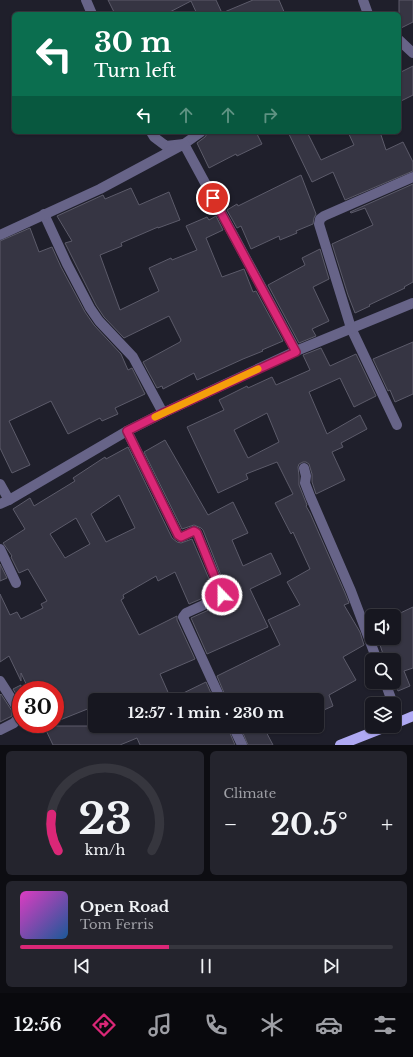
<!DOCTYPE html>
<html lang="en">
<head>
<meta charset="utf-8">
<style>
  body { margin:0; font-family:"Libre Baskerville",serif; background:#24242d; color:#f1f3f6; height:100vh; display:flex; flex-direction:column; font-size:15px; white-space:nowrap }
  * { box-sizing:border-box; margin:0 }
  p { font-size:13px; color:#9e9fa5 }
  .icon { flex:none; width:22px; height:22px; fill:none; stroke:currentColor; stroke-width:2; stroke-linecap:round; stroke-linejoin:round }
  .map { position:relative; height:745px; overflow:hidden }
  .details { display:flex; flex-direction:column; gap:6px; padding:6px; background:#0d0d12; flex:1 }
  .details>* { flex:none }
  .hud { position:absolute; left:12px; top:12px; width:389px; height:122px; border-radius:6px; box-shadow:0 1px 3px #0004,0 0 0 1px #36363e; background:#0b6e4f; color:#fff; overflow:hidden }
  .tools { position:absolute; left:365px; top:609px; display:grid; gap:8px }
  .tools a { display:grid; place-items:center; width:36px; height:36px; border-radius:6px; background:#171720; box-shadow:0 1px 3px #0004,0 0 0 1px #36363e; font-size:20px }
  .speed { position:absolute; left:12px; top:681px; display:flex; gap:8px; font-size:20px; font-weight:700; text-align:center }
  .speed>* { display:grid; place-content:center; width:52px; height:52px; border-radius:50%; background:#171720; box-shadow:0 1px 3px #0004,0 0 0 1px #36363e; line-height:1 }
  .speed .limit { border:6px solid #d22; background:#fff; color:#111 }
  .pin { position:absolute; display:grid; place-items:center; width:34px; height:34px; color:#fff; margin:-17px; border:2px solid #fff; border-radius:50%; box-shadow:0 1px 4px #0007 }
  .me { position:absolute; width:44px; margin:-22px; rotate:338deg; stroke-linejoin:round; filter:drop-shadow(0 0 3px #0008) }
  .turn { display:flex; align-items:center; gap:14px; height:84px; padding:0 16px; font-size:18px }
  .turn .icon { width:52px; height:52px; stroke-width:2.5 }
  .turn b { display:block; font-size:28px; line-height:34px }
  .lanes { display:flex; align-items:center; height:38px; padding:0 16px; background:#0003; justify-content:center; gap:20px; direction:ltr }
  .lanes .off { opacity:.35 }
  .big { font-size:30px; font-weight:700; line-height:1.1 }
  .details .card { flex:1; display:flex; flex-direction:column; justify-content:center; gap:6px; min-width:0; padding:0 14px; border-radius:6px; background:#24242d }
  .details .dial { align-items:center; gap:0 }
  .dial svg { height:104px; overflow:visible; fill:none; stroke:#36363e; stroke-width:7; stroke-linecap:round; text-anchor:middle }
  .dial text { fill:#f1f3f6; stroke:none }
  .song { display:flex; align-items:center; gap:12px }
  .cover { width:48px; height:48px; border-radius:6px; background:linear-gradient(135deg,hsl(310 70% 55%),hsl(210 70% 35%)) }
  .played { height:4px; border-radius:2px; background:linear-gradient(90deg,#db2777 40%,#36363e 40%) }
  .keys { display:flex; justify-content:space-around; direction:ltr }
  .heat { display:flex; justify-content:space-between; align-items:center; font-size:22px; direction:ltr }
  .details .tiles { flex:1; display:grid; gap:6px; grid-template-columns:1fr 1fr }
  .card:last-child { grid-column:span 2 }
  .trip { position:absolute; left:88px; top:693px; width:236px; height:40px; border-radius:6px; background:#171720; box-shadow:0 1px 3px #0004,0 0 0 1px #36363e; font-weight:700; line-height:40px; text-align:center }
  .tabs { display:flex; height:64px; justify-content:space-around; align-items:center; background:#09090d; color:#9e9fa5 }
  .tabs .icon { width:28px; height:28px }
  .tabs .on { color:#db2777 }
  .tabs b { font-size:18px; color:#f1f3f6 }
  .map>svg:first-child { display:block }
  .building { fill:#363543; stroke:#5c5b6a; fill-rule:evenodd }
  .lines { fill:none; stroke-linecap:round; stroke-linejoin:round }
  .minor { stroke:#676488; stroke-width:10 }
  .major { stroke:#afa9f3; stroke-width:10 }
  .route-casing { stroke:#8e194d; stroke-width:10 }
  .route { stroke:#db2777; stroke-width:7 }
  .slow { stroke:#f59e0b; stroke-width:7 }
</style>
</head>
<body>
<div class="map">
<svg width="413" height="745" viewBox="0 0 413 745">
  <rect width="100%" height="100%" fill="#1f1f2b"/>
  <!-- building -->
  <g class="building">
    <polygon points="108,0 216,0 222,13 253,0 279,0 285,14 197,14 191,1 166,14 115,14"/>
    <polygon points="399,0 413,0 413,22 399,29"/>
    <polygon points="413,66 413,95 399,102 399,73"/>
    <polygon points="210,132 256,132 262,144 237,156 236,154 209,168 197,143 205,137 207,134"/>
    <polygon points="288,132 307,132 321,160 354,145 348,132 380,132 386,150 403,142 413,162 413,171 345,200 333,172 312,182"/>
    <polygon points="301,175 316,214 314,218 313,224 296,231 297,233 280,240 279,236 251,249 241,226 237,228 227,210 237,204 238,206"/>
    <polygon points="413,184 413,282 404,287 405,288 369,305 370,306 355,313 348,295 332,244 373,225 365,208 351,213 350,212"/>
    <polygon points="131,188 139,205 169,192 180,220 158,228 158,227 121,243 122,246 100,255 120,310 159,291 149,268 171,258 172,260 197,250 186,226 207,217 209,220 216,216 223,230 206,238 222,277 244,269 253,292 256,291 283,341 262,350 263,351 243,359 197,380 194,373 163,389 162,386 157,388 143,362 180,342 181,340 169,316 124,338 104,317 96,305 65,243 72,241 57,216 103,195 105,199"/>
    <polygon points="30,228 39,252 52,247 61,267 85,312 94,325 121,354 128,370 132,368 145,394 115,408 118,414 102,421 100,418 68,434 51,401 9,421 30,465 12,473 0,448 0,241"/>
    <polygon points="320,249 329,279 313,287 329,321 312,329 316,336 299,343 268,285 305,265 302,258"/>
    <polygon points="413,342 413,394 395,402 390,390 388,391 373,359"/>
    <path d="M321 348 330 366 356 354 376 396 354 407 340 378 309 392 327 434 360 415 367 429 341 443 343 447 332 452 345 480 316 494 312 482V474L309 464 306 462H303L299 464 298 467 299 476V485L307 505 306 506 310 513 345 593 349 603 344 605 360 632 364 645 343 657 356 680 329 695 333 706 317 713V700H247L244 693 230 700H227L217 676 280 645 268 620 300 605 287 582 310 569 293 532 291 534 275 503 293 494 277 462 246 474 248 479 218 493 187 427 224 410 219 400 247 386 248 388 272 377 276 385 310 370 303 355ZM267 413 279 442 248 458 234 430Z"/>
    <polygon points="165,440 208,515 233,502 248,533 232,540 243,566 271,553 281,574 250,589 268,627 207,654 191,618 224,603 228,599 228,593 203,530 201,528 194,525 182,529 144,452"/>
    <path d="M128 447 172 538 177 542 181 543 192 539 215 593 189 604 175 572 158 581 156 576 123 595 124 598 121 600 139 635 177 616V620L195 659 160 674 171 699 206 682 214 700H95V706L55 722V690H29L21 673V681L9 656 0 662V594L10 615 17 612 21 619 43 608 41 604 47 601 28 569 19 573 11 557 12 556 3 543 25 529 13 509 30 498 34 506 75 481 73 478 105 457 106 459ZM119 495 135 528 106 542 91 514ZM76 518 90 544 65 558 50 534Z"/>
    <polygon points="0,564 7,578 0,581"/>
    <polygon points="413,607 413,668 404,671 410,686 398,691 394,682 394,660 385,660 380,645 397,638 394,631 394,616"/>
    <polygon points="21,685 21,702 13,689"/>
    <polygon points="1,694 12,711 12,716 0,722 0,695"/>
    <polygon points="44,726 227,726 235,745 140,745 137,738 120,745 53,745"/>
    <polygon points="240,726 263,726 273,745 248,745"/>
  </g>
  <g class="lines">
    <!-- minor -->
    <g class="minor">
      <polyline points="86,0 92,14"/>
      <polyline points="363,0 368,14"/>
      <polyline points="399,40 413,53"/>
      <polyline points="151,132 154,137 166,146 184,144 201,132"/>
      <polyline points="44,214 67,264 90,308 99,321 133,357 163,413"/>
      <polyline points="0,235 100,189 184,144 296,351"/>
      <polyline points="397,425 351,328 319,224 320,219 324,216 413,177"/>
      <polyline points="127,431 178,535 181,537 194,531 197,533 222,593 222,596 221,597 186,613 183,617 221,700"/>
      <polyline points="304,468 306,476 305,483 310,496 351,591 377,660"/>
      <polyline points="0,484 9,500"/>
      <polyline points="0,504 9,500 127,431 163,413 296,351 413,303"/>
      <polyline points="0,549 16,583"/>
      <polyline points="0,681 18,709 18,718 14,723 0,730"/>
      <polyline points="385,682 393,704"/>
      <polyline points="394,707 399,722"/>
      <polyline points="233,726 242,745"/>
    </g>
    <!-- major -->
    <g class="major">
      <polyline points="394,724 413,716"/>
      <polyline points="340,745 388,726"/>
    </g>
  </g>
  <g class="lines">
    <!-- route casing -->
    <g class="route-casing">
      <polyline id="route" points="213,198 296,352 163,413 127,431 178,535 181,537 194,531 197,533 222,595"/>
    </g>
    <!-- route -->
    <use href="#route" class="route"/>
    <!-- slow -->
    <polyline class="slow" points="155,417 258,369"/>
  </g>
</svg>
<div class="tools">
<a><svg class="icon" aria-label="sound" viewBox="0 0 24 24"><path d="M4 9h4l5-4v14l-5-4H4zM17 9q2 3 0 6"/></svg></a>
<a><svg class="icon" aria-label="search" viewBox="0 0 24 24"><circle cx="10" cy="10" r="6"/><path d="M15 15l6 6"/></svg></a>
<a><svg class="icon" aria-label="layers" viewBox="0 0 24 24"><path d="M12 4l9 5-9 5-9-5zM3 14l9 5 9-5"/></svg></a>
</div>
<div class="speed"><div class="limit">30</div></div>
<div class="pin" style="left:213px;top:198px;background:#d93025"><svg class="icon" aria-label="arrive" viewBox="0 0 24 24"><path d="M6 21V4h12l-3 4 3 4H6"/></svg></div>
<svg class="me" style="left:222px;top:595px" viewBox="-20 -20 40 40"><circle r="17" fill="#db2777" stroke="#fff" stroke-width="3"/><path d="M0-11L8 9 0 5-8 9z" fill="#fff"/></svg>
<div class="trip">12:57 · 1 min · 230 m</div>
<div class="hud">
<div class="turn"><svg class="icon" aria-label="left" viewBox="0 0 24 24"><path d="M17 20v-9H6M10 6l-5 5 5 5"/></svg><div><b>30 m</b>Turn left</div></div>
<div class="lanes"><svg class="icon" aria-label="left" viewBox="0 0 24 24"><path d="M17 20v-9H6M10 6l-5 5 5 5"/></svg><svg class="icon off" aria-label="ahead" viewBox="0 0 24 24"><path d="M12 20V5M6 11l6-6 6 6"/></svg><svg class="icon off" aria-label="ahead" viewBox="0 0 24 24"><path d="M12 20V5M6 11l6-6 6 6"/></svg><svg class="icon off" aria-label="right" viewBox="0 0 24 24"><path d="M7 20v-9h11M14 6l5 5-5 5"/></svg></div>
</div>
</div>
<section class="details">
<div class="tiles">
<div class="card dial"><svg viewBox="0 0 100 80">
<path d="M14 69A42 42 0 1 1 86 69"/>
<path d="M14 69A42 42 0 0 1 9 41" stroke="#db2777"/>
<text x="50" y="56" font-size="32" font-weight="700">23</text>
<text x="50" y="72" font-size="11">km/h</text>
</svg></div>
<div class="card"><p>Climate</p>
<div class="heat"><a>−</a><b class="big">20.5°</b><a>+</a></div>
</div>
<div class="card">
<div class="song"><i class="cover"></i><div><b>Open Road</b><p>Tom Ferris</p></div></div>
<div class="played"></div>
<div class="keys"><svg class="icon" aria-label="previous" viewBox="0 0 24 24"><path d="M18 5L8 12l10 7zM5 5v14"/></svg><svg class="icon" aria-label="pause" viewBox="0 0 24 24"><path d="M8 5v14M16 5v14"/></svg><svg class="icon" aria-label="next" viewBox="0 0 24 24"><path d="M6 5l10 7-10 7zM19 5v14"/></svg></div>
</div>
</div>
</section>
<nav class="tabs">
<b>12:56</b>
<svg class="icon on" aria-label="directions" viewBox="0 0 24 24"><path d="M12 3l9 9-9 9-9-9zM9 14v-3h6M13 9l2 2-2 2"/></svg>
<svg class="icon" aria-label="music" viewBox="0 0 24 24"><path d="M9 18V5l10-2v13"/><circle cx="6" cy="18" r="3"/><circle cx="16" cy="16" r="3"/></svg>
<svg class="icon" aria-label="phone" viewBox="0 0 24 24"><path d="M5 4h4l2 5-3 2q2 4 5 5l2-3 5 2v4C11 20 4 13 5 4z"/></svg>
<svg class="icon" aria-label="climate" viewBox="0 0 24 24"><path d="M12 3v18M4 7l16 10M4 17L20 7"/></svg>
<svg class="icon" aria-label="car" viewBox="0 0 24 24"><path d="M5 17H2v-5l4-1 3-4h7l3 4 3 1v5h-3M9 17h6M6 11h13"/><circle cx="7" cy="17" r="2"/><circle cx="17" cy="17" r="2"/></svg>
<svg class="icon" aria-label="filters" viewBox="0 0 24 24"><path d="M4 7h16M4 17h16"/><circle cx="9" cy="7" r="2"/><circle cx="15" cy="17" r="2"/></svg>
</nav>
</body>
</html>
